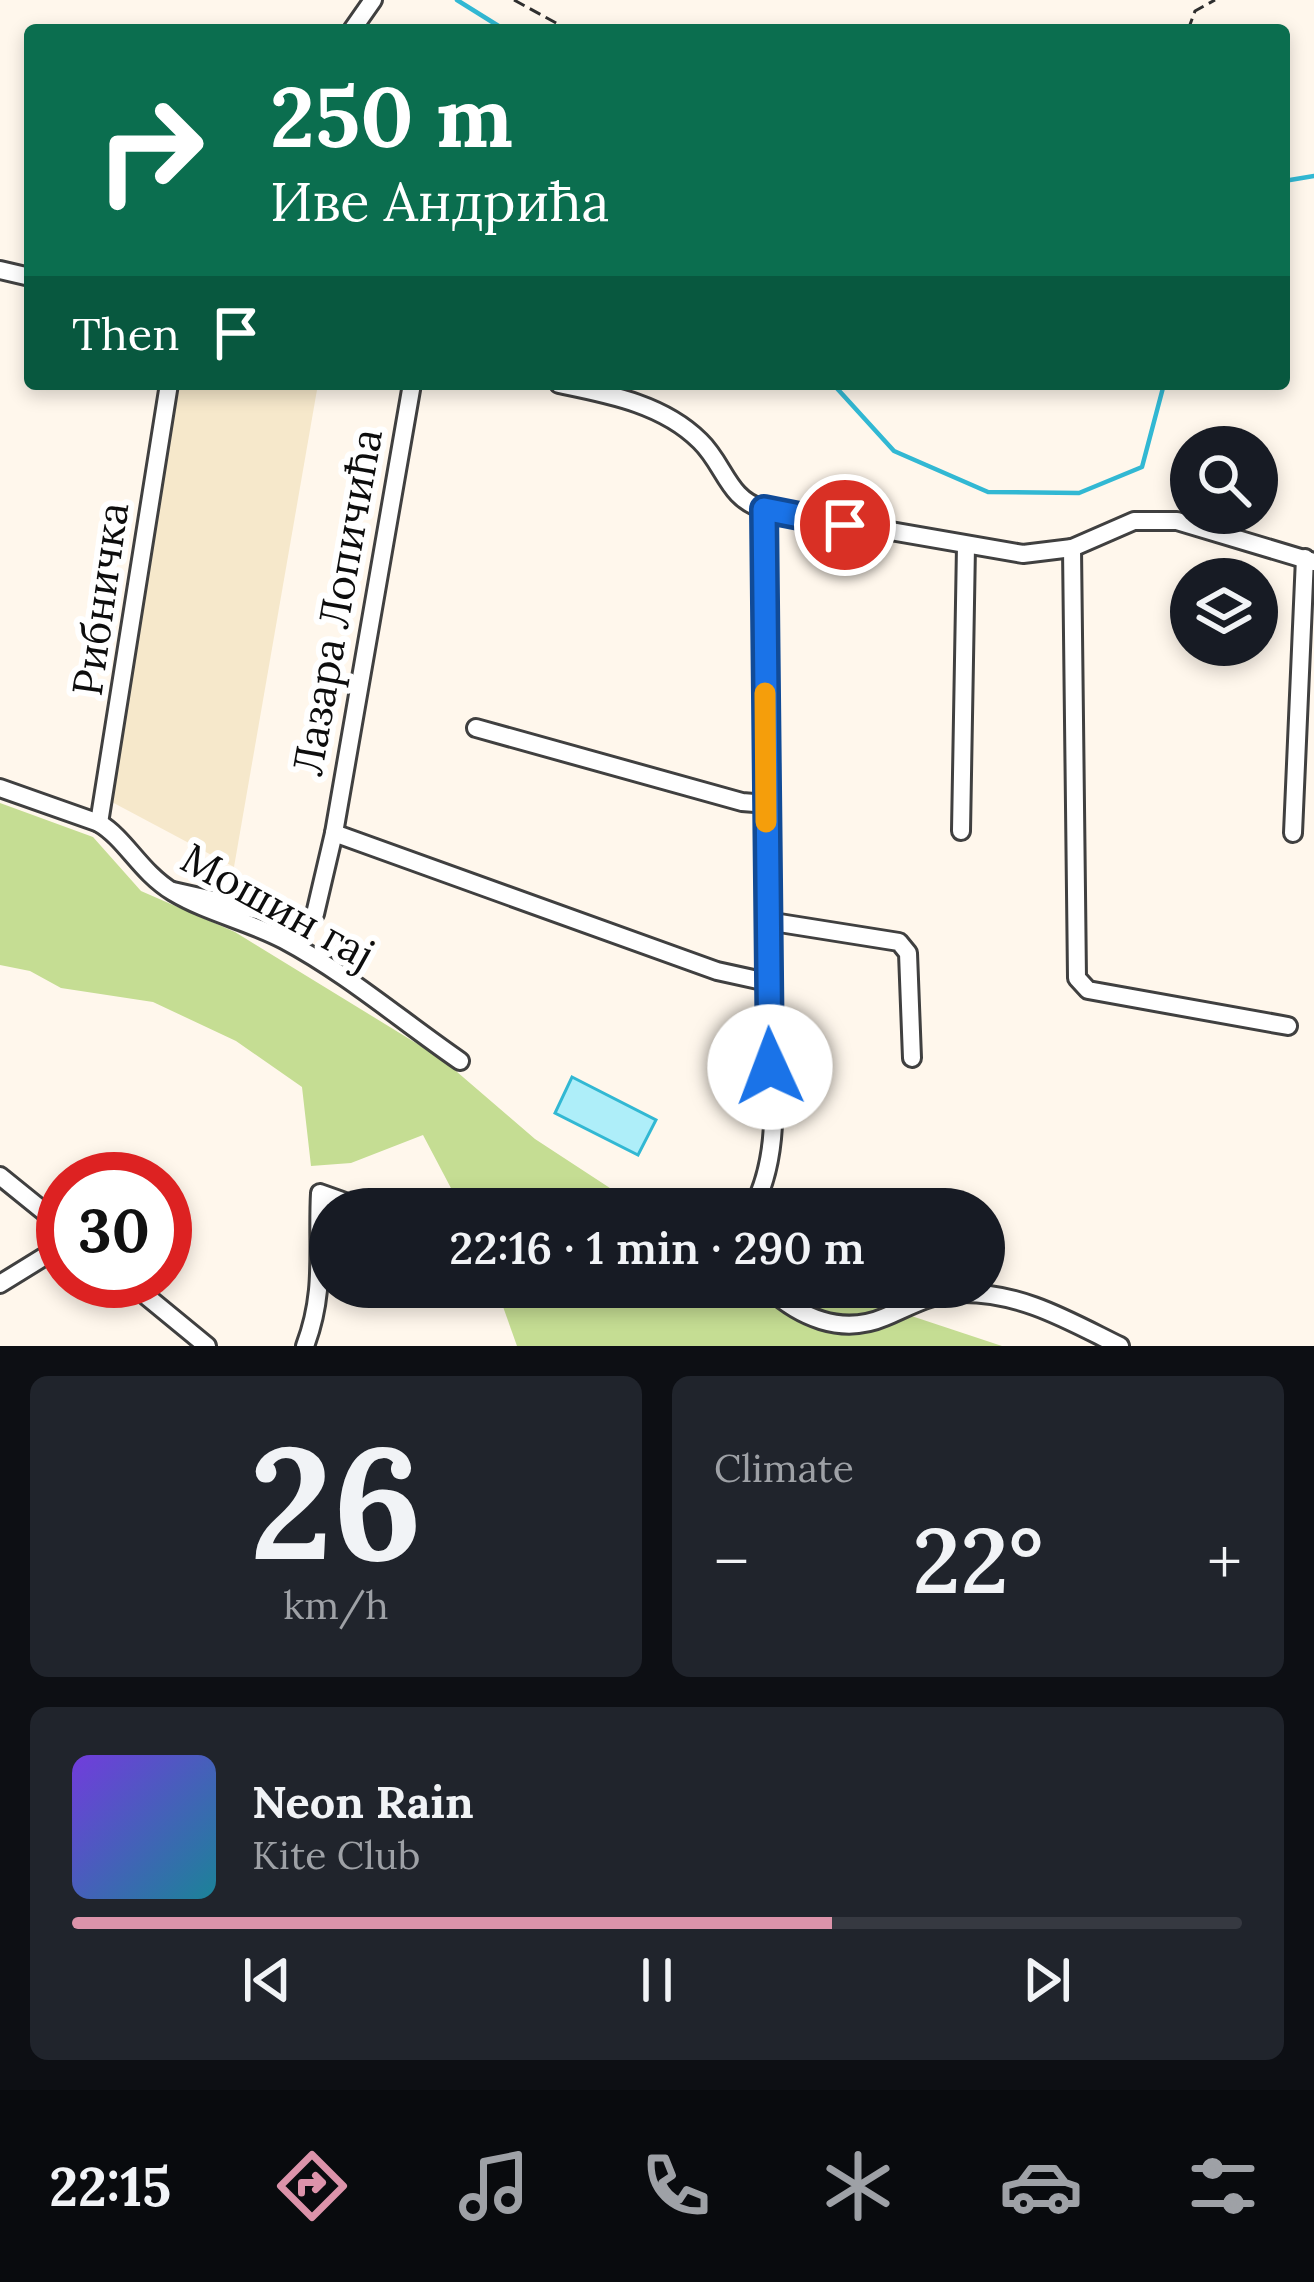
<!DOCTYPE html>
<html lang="en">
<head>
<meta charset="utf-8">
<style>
  body { margin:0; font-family:Lora,serif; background:#20242c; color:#f1f3f6; height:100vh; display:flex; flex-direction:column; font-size:45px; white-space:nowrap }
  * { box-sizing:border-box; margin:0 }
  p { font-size:39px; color:#9ea1a6 }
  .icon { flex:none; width:66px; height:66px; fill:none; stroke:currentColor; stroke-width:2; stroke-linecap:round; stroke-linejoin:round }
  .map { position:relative; height:1346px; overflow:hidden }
  .details { display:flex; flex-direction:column; gap:30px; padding:30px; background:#0d0f14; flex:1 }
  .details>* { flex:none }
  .banner { position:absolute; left:24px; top:24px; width:1266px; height:366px; border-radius:12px; box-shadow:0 6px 18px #0003; background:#0b6e4f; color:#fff; overflow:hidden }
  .buttons { position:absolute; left:1170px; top:426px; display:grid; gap:24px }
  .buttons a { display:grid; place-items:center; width:108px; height:108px; border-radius:50%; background:#171b24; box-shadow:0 6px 18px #0003; font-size:60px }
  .speed { position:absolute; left:36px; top:1152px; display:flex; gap:24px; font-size:60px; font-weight:700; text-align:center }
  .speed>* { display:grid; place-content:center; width:156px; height:156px; border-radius:50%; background:#171b24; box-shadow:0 6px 18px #0003; line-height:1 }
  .speed .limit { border:18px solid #d22; background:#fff; color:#111 }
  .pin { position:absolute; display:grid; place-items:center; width:102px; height:102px; color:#fff; margin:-51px; border:6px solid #fff; border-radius:50%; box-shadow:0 3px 12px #0007 }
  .me { position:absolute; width:132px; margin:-66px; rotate:358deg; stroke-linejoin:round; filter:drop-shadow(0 0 9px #0008) }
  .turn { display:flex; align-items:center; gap:42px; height:252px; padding:0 48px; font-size:54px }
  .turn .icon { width:156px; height:156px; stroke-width:2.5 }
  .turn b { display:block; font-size:84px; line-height:102px }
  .then { display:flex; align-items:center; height:114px; padding:0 48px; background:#0003; gap:24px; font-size:45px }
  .big { font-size:90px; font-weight:600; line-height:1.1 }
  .details .card { flex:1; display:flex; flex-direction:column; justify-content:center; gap:18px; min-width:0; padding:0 42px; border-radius:18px; background:#20242c }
  .details .dial { align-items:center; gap:0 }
  .dial b { font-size:156px; line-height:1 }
  .song { display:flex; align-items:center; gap:36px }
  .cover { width:144px; height:144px; border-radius:18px; background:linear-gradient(135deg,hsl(260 70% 55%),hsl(190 70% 35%)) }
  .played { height:12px; border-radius:6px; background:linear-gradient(90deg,#dc93aa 65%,#363941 65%) }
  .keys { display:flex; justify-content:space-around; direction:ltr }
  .heat { display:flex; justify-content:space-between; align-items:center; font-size:66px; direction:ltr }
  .details .tiles { flex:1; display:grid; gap:30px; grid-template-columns:1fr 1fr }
  .card:last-child { grid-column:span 2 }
  .trip { position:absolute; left:309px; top:1188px; width:696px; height:120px; border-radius:60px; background:#171b24; box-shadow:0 6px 18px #0003; font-weight:600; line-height:120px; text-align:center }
  .tab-bar { display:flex; height:192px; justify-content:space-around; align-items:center; background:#090b0e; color:#9ea1a6 }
  .tab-bar .icon { width:84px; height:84px }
  .tab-bar .on { color:#dc93aa }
  .tab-bar b { font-size:54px; color:#f1f3f6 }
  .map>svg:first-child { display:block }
  .farmland { fill:#f6e8cb }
  .forest { fill:#c5dd93 }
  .water { fill:#aeeef9; stroke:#32b8d3; stroke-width:3 }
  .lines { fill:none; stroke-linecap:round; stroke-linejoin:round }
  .stream { stroke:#32b8d3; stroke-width:4.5 }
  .minor-casing { stroke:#404040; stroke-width:22 }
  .path { stroke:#2f2f2f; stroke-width:3; stroke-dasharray:12 6; stroke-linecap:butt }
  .minor { stroke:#fff; stroke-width:16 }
  .route-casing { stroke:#114b97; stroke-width:30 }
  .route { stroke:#1a73e8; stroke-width:21 }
  .slow { stroke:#f59e0b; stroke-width:21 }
  .labels { text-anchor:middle; stroke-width:12; stroke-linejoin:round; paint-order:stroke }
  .street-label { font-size:42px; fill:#0d0d0d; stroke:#fff }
</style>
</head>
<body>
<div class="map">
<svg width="1314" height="1346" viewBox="0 0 1314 1346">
  <rect width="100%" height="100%" fill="#fff7ec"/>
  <!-- farmland -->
  <polygon class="farmland" points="176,384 318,384 234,867 110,801"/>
  <!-- forest -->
  <g class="forest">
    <polygon points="0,803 93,837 141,891 235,932 442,1059 535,1139 642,1209 462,1209 423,1135 351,1163 311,1166 302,1087 236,1041 153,1002 61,988 30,971 0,965"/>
    <polygon points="496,1287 824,1287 1002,1346 517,1346"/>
  </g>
  <!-- water -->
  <polygon class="water" points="572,1077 656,1120 638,1155 555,1113"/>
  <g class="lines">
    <!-- stream -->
    <g class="stream">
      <polyline points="457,0 505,30"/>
      <polyline points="1284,181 1314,176"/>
      <polyline points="833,384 894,451 988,492 1079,493 1142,467 1164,384"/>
    </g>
    <!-- minor casing -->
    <g class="minor-casing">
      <g id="minor">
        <polyline points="352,30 373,0"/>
        <polyline points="0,270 30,277"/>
        <path d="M559 384C608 394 663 404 700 441 725 465 728 500 764 509L1023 554 1072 548 1134 521H1177L1314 562"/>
        <polyline points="1072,548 1077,978 1088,990 1288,1026"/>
        <polyline points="476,728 742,802 766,804"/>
        <path d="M0 788 99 823C126 839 140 872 173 892 208 913 248 921 284 940 346 973 402 1021 460 1061"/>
        <polyline points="99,823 169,384"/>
        <polyline points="961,831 966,546"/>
        <polyline points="334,833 717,971 767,982"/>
        <polyline points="1293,833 1305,558"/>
        <polyline points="173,891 297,919 309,920 315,914 334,833 412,384"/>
        <polyline points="767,921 899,942 908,953 912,1058"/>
        <polyline points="0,1176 63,1227"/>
        <path d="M752 1209C788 1144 768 1055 767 984 764 826 765 667 764 509"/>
        <polyline points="128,1281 207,1346"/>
        <polyline points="0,1284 63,1245"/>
        <path d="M767 1287C799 1317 841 1336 885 1317 913 1305 932 1293 963 1293 1023 1293 1069 1321 1120 1346"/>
        <path d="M305 1346C326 1291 317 1248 320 1193L365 1209"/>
      </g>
    </g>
    <!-- path -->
    <g class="path">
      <polyline points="514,0 569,30"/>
      <polyline points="1188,30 1195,11 1215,0"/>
    </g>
    <!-- minor -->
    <use href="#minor" class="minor"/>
  </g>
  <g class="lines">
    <!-- route casing -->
    <g class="route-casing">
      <polyline id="route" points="770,1067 764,509 845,525"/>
    </g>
    <!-- route -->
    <use href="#route" class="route"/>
    <!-- slow -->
    <polyline class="slow" points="765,693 766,822"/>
  </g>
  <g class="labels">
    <!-- street labels -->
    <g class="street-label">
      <text transform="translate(100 599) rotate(-82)" y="15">Рибничка</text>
      <text transform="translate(337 602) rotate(-80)" y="15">Лазара Лопичића</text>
      <text transform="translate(278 906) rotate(29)" y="15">Мошин гај</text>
    </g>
  </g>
</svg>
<div class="buttons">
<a><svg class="icon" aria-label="search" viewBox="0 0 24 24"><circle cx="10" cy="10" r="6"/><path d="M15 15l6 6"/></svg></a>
<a><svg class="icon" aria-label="layers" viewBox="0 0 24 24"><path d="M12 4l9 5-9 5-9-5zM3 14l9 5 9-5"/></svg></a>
</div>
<div class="speed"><div class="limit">30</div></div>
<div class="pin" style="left:845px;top:525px;background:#d93025"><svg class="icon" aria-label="arrive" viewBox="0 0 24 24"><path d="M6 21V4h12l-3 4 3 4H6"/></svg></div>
<svg class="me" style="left:770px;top:1067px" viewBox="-20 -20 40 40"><circle r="19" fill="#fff"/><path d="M0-13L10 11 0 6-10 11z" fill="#1a73e8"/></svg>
<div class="trip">22:16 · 1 min · 290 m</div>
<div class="banner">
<div class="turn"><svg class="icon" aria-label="right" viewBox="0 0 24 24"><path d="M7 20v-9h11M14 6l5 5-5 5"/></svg><div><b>250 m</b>Иве Андрића</div></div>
<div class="then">Then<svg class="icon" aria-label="arrive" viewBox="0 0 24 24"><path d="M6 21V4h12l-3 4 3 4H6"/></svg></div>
</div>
</div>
<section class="details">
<div class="tiles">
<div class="card dial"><b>26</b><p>km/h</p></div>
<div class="card"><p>Climate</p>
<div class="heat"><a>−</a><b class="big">22°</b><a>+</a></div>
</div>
<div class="card">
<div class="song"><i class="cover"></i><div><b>Neon Rain</b><p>Kite Club</p></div></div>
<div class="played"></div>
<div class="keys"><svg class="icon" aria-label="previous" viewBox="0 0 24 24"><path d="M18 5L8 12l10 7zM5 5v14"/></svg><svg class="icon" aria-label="pause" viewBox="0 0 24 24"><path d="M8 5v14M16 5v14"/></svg><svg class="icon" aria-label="next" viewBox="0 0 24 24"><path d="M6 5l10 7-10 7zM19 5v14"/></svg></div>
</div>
</div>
</section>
<nav class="tab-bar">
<b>22:15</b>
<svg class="icon on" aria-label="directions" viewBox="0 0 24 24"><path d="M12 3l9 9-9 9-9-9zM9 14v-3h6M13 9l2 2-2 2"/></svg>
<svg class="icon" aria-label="music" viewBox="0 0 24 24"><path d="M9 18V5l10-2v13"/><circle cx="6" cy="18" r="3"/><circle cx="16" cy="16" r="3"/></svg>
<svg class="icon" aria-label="phone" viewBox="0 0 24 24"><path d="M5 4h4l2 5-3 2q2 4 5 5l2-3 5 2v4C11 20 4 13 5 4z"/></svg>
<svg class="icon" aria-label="climate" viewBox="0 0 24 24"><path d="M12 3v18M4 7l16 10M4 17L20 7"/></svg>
<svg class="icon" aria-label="car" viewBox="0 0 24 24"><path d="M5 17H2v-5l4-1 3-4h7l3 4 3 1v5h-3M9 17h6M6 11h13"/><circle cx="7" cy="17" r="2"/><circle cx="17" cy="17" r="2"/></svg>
<svg class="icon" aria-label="filters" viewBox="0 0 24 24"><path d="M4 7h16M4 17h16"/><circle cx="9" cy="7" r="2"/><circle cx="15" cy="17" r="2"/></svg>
</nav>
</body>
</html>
